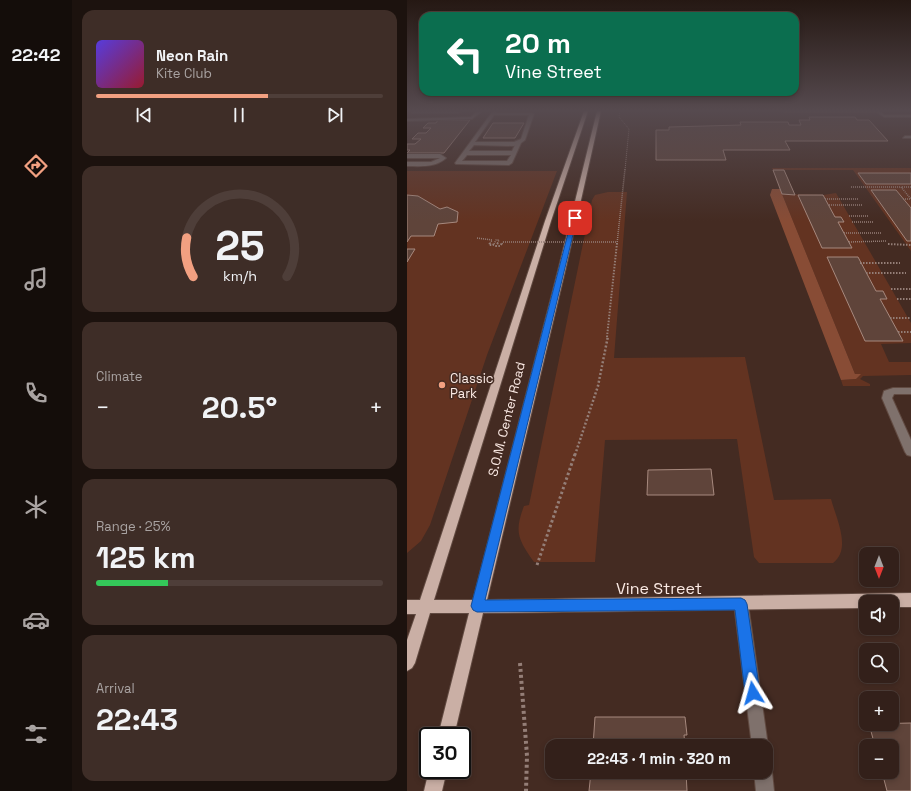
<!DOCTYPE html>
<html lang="en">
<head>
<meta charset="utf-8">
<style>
  body { margin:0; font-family:"Space Grotesk",sans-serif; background:#3e2d27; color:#f1f3f6; height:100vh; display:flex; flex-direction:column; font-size:15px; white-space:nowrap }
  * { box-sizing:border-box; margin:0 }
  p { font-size:13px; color:#a9a3a2 }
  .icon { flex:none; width:22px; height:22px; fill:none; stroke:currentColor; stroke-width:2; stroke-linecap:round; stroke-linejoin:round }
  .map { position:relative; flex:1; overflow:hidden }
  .panel { display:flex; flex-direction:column; gap:10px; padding:10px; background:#1c120e; width:335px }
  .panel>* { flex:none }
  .hud { position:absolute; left:12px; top:12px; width:380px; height:84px; border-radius:12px; box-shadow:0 2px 6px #0003,0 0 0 1px #4e3e39; background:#0b6e4f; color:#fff; overflow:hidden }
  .needle { width:26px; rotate:180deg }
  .tools { position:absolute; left:452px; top:547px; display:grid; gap:8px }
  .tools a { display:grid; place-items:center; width:40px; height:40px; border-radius:8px; background:#33201a; box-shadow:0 2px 6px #0003,0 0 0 1px #4e3e39; font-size:20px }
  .speed { position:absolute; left:12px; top:727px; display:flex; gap:8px; font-size:20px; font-weight:700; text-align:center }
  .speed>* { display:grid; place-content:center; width:52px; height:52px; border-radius:50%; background:#33201a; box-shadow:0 2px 6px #0003,0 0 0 1px #4e3e39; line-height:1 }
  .speed .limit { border:2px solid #111; border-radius:6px; background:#fff; color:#111 }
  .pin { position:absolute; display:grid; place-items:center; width:34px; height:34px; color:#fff; margin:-17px; border-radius:8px; box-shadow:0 2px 6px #0006 }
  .me { position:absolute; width:44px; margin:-22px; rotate:352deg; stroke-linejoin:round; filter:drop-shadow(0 0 3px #0008) }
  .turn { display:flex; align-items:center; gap:14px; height:84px; padding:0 20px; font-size:18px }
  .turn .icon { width:52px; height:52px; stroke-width:2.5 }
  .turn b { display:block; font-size:28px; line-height:34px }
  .big { font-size:30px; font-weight:600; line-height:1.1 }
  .panel .tile { flex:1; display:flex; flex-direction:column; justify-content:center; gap:6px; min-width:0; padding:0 14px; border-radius:12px; background:#3e2d27 }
  .panel .dial { align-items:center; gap:0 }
  .dial svg { height:104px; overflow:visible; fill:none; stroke:#4e3e39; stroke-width:7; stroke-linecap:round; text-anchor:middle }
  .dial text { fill:#f1f3f6; stroke:none }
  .song { display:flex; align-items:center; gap:12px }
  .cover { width:48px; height:48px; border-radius:6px; background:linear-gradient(135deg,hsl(250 70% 55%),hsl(350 70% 35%)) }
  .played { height:4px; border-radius:2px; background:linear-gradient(90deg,#f2a081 60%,#4e3e39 60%) }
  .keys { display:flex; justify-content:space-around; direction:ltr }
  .heat { display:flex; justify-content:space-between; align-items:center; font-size:22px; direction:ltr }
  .charge { height:6px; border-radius:3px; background:linear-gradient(90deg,#34c759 25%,#4e3e39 0) }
  .trip { position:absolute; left:138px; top:739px; width:228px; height:40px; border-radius:12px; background:#33201a; box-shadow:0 2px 6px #0003,0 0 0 1px #4e3e39; font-weight:600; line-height:40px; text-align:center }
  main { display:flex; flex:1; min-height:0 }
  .dock { display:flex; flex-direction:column; width:72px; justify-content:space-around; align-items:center; background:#140d0a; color:#a9a3a2 }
  .dock .icon { width:28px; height:28px }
  .dock .on { color:#f2a081 }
  .dock b { font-size:18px; color:#f1f3f6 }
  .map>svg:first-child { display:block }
  .green { fill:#633321 }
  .forest { fill:#884c35 }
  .building { fill:#5f443a; stroke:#a7897e }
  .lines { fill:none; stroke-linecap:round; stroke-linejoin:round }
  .minor-casing { stroke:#614a41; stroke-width:2 }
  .major-casing { stroke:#614a41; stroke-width:2 }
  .path-far5 { stroke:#947e77; stroke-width:1; stroke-dasharray:1 1; stroke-linecap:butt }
  .path-far4 { stroke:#947e77; stroke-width:1.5; stroke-dasharray:1 1; stroke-linecap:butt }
  .path-far3 { stroke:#947e77; stroke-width:2; stroke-dasharray:1.5 1.5; stroke-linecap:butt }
  .path-far2 { stroke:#947e77; stroke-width:2.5; stroke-dasharray:2 2; stroke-linecap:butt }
  .path-far1 { stroke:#947e77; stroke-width:3; stroke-dasharray:2.5 2.5; stroke-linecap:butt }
  .path { stroke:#947e77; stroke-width:4; stroke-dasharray:3 3; stroke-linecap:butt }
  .minor { fill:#7f716c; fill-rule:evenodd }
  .major { fill:#caafa5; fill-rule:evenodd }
  .path-bridge { stroke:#947e77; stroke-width:1.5; stroke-dasharray:1 1; stroke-linecap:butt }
  .route { fill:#1a73e8; stroke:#114b97 }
  .poi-dot { fill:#f2a081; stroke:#442b22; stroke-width:1.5 }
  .labels { text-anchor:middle; stroke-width:3; stroke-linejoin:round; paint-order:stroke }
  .poi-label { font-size:13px; fill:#fbeae4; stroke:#442b22; text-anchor:start }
  .street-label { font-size:13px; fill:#fbeae4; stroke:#442b22 }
  .near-street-label { font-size:16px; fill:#fbeae4; stroke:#442b22 }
</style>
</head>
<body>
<main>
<nav class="dock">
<b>22:42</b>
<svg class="icon on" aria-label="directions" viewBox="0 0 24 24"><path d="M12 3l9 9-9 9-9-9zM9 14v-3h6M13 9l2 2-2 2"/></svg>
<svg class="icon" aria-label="music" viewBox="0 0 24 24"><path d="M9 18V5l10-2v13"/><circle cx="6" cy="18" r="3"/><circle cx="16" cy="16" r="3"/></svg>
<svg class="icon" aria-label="phone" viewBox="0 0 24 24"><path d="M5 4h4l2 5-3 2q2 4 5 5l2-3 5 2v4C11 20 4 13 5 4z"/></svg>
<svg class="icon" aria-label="climate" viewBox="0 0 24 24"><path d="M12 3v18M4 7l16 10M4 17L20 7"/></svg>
<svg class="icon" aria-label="car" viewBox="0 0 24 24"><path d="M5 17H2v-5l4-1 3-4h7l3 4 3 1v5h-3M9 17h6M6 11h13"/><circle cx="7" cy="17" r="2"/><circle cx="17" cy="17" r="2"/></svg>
<svg class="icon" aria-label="filters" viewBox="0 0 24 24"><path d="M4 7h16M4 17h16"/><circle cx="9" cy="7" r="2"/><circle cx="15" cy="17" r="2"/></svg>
</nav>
<section class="panel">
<div class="tile">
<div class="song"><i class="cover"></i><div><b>Neon Rain</b><p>Kite Club</p></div></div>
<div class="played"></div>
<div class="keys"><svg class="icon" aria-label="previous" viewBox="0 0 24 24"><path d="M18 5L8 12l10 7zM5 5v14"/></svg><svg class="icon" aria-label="pause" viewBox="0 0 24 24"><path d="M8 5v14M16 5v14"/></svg><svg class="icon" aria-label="next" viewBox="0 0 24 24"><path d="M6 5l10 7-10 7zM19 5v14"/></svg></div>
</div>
<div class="tile dial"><svg viewBox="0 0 100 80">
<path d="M14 69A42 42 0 1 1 86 69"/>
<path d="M14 69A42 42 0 0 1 9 39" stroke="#f2a081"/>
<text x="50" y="56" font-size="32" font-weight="700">25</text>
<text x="50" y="72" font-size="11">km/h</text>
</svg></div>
<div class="tile"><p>Climate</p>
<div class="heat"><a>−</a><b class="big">20.5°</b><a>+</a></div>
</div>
<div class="tile"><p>Range · 25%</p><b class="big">125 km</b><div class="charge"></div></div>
<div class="tile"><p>Arrival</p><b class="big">22:43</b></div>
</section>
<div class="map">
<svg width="504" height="791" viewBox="0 0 504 791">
  <rect width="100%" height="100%" fill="#442b22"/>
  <!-- green -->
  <g class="green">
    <polygon points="365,168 504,168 504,251 446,170 366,170"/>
    <polygon points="0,171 150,171 80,355 23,525 14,541 0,553"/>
    <path d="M201 192H220L207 358 338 357 367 500 424 499C429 518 445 549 426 563H352L347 557 330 439 198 440 188 562H127C111 539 107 532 117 506L122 505 185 200 188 195Z"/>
    <polygon points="429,193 504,323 504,343 474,344 482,362 504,362 504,375 456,376 453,379 463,384 463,386 436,386 434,380 449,379 453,374 448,374 375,194 416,195"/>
  </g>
  <!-- forest -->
  <polygon class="forest" points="365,189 373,189 448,374 454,374 449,379 434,380 363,195"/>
  <!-- building -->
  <g class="building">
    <polygon points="402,117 448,117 450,120 462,120 481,141 378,141 383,150 316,150 319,160 249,160 249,130 262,130 262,127 334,125 333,122 381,122 382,125 394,125 392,120 403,120"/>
    <polygon points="31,120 63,120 37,153 0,153 3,150 0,150 0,144 8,144 14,139 5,139 11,133 19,133 24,128 16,128 21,123 29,123"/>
    <polygon points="86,123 117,123 108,138 76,138"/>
    <polygon points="366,170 377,170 388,195 375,194"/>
    <polygon points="451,173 504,173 504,184 459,184"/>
    <polygon points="464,190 489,190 504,208 504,241 500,241"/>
    <polygon points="0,195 11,196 33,209 40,207 51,212 50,222 31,224 27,236 4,236 0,242"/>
    <polygon points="391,195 416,195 428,217 434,217 437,222 431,222 445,248 415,248"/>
    <polygon points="0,249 8,249 0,262"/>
    <polygon points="420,257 451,257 469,291 476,291 480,299 473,299 496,341 458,341"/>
    <polygon points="304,469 307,495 240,495 241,470"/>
    <polygon points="188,717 278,717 280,735 277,735 278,746 186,746"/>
    <polygon points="504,723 504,791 480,791 475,772 485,772 485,746 468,746 462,724"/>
    <polygon points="184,772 279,772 280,791 182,791"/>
  </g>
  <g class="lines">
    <!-- minor casing -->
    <g class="minor-casing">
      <g id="minor">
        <polygon points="3,111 51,111 53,112 51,113 5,113"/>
        <polygon points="70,111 74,112 65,119 0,121 0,119 64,117"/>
        <path d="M86 111H90L89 113H125L127 114 118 140 114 143 105 163 102 165 49 164 48 163ZM87 115H122L114 139 107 142H68ZM67 145 108 146V145L105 151H62ZM60 155H104L100 161H55Z"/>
        <polygon points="375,111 473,111 477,115 504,115 504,117 477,117 470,112 377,112"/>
        <polygon points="498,136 504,136 504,138 496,138"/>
        <path d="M0 154H33L39 158C28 168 13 166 0 166V162H24L33 158H0Z"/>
        <polygon points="486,388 504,388 504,394 487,394 485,398 504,440 504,456 500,455 498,452 475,398 477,391"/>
        <polygon points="334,597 339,599 341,604 361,746 359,752 359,746 345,746 327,604 329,599"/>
        <polygon points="359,765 362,766 365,772 367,791 349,791 347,772 359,772"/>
      </g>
    </g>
    <!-- major casing -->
    <g class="major-casing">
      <g id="major">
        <polygon points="177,111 181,111 144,221 27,600 66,600 152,267 190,111 194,111 159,267 80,600 504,593 504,607 485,607 485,602 459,602 459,608 76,613 47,736 31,736 62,613 23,613 8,663 5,668 0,671 0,640 9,614 0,614 0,600 13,600 138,221"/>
        <polygon points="22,770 40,770 35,791 17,791"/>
      </g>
    </g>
    <!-- path-far5 -->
    <polyline class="path-far5" points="213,111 212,117 222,129 218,170"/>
    <!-- path-far4 -->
    <g class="path-far4">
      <polyline points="444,187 494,187"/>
      <polyline points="504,187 494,187 504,199"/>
      <polyline points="418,199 451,199"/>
      <polyline points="496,199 503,199"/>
      <polyline points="422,205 456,205"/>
      <polyline points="442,216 462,216"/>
      <polyline points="445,222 466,222"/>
      <polyline points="437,233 474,233"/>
      <polyline points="70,238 85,240 83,244"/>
      <polyline points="442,242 479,241"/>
      <polyline points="87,244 89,240 92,240 90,244"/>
      <polyline points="95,244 96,242"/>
      <polyline points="210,244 218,169"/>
    </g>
    <!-- path-far3 -->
    <g class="path-far3">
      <polyline points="83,243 82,245 86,245 87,243"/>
      <polyline points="91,243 89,246 93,246 95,243"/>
      <polyline points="481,244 504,245"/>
      <polyline points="453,263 493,263"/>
      <polyline points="459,273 499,273"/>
      <polyline points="484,289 504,289"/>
      <polyline points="490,299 504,299"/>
      <polyline points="483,318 504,318"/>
      <polyline points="491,332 504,332"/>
      <polyline points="200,337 210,243"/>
    </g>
    <!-- path-far2 -->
    <polyline class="path-far2" points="168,455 191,386 201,336"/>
    <!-- path-far1 -->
    <polyline class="path-far1" points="130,565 168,454"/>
    <!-- path -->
    <polyline class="path" points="113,663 120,756 119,791"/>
    <!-- minor -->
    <use href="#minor" class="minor"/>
    <!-- major -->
    <use href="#major" class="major"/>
    <!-- path-bridge -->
    <polyline class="path-bridge" points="96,242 210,242"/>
  </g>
  <!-- sky -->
  <linearGradient id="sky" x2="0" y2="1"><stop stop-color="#251813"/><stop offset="0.5" stop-color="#564a4f"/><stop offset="1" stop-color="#564a4f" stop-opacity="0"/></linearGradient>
  <rect width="504" height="221" fill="url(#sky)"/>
  <!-- route -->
  <polygon class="route" points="168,216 170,218 78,600 334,598 338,600 340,604 353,693 351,698 346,700 340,698 338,693 328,610 70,612 66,610 64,606 165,218"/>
  <!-- markers -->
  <circle class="poi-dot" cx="35" cy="385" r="4"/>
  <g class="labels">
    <!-- poi labels -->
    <g class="poi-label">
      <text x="43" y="383">Classic<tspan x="43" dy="15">Park</tspan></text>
    </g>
    <!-- street labels -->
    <g class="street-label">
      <text transform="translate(99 419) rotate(-76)" y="5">S.O.M. Center Road</text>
    </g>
    <!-- near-street labels -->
    <g class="near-street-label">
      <text x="252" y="594">Vine Street</text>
    </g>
  </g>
</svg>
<div class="tools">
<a><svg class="needle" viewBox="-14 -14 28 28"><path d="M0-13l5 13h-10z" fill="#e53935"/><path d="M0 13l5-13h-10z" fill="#a9a3a2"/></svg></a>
<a><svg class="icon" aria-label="sound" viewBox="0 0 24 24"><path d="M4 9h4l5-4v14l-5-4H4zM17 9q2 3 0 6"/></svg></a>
<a><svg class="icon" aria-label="search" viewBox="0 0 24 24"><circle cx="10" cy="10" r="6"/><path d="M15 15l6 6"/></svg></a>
<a>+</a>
<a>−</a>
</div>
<div class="speed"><div class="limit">30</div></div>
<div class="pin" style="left:168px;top:218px;background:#d93025"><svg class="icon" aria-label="arrive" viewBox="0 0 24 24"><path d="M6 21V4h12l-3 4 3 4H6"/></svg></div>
<svg class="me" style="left:346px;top:693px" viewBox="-20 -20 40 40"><path d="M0-17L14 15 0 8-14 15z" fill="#1a73e8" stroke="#fff" stroke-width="4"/></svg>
<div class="trip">22:43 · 1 min · 320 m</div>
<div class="hud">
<div class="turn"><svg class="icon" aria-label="left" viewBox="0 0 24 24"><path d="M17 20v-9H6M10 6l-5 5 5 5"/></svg><div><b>20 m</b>Vine Street</div></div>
</div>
</div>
</main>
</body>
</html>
